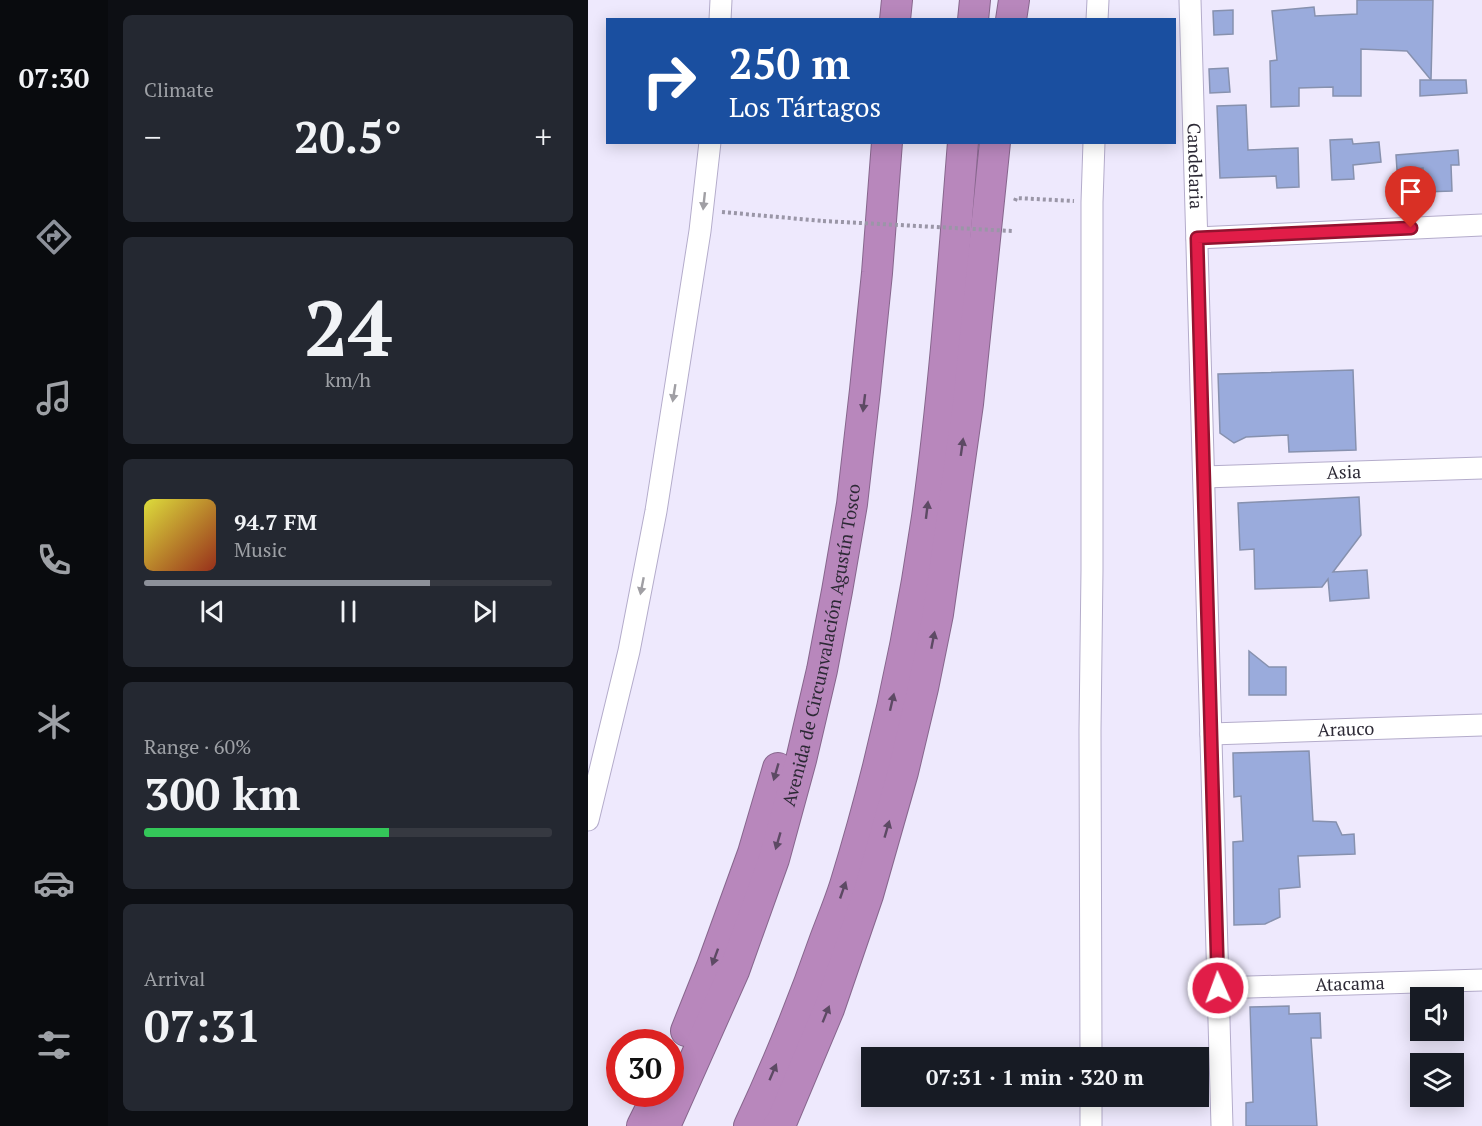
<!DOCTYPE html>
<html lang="en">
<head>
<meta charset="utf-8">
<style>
  body { margin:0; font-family:"PT Serif",serif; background:#242831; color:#f1f3f6; height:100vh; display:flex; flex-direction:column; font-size:22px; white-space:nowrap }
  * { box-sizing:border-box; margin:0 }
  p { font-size:20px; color:#9ea1a6 }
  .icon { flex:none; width:33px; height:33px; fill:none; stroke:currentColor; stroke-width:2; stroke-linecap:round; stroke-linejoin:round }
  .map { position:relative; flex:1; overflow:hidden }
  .drawer { display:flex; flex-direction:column; gap:15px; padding:15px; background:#0d0f14; width:480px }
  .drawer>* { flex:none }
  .guide { position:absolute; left:18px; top:18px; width:570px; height:126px; border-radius:0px; box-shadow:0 3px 15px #0003; background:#1a4fa0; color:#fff; overflow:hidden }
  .tools { position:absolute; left:822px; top:987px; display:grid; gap:12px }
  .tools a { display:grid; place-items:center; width:54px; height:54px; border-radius:0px; background:#171b24; box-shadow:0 3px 15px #0003; font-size:30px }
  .speed { position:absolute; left:18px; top:1029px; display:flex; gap:12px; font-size:30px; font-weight:700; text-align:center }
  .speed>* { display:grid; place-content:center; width:78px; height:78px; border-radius:50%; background:#171b24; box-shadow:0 3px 15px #0003; line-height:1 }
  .speed .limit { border:9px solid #d22; background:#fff; color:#111 }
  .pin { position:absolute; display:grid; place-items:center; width:51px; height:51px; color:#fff; margin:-62px -26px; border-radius:50% 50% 50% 0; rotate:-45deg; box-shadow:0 0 6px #0007 }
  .pin .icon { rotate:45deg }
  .me { position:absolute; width:66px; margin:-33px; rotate:358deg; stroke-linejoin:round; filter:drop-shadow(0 0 4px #0008) }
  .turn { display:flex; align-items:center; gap:21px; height:126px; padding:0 24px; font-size:27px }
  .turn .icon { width:78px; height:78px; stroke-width:2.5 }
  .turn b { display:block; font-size:42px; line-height:51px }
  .big { font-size:45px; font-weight:700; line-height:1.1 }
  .drawer .widget { flex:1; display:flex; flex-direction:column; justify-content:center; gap:9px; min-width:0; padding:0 21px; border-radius:9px; background:#242831 }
  .drawer .dial { align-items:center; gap:0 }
  .dial b { font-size:78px; line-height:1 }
  .song { display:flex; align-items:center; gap:18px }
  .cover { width:72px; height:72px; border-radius:9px; background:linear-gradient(135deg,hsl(60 70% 55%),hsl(10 70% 35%)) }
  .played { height:6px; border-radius:3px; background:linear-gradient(90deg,#8c9099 70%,#363941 70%) }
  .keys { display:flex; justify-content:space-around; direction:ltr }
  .heat { display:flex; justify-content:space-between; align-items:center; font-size:33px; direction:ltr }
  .charge { height:9px; border-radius:4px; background:linear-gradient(90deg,#34c759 60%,#363941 0) }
  .trip { position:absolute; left:273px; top:1047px; width:348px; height:60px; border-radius:0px; background:#171b24; box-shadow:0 3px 15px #0003; font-weight:700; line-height:60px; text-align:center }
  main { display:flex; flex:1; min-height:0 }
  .dock { display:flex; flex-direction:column; width:108px; justify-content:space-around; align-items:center; background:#090b0e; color:#9ea1a6 }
  .dock .icon { width:42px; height:42px }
  .dock .selected { color:#8c9099 }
  .dock b { font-size:27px; color:#f1f3f6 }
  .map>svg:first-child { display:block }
  .building { fill:#9aabdc; stroke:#8791ae; stroke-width:1.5 }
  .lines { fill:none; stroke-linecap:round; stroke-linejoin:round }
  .minor-casing { stroke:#b4accb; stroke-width:23 }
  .highway-casing { stroke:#87668d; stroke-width:32 }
  .path { stroke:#9a96a7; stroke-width:4; stroke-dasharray:3 3; stroke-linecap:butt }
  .minor { stroke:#fff; stroke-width:21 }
  .highway { stroke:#b887bc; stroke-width:30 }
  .path-bridge { stroke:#9a96a7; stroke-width:4; stroke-dasharray:3 3; stroke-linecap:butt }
  .oneway { fill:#a09fa4 }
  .oneway2 { fill:#5d4a64 }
  .route-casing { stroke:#92132f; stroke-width:15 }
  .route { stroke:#e11d48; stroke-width:10 }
  .labels { text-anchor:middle; stroke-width:6; stroke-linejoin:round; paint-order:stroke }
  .street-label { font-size:18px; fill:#2c2935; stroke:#fafafa }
</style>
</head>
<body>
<main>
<nav class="dock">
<b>07:30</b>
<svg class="icon selected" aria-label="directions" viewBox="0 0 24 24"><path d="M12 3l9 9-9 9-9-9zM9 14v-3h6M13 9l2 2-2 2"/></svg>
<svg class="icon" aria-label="music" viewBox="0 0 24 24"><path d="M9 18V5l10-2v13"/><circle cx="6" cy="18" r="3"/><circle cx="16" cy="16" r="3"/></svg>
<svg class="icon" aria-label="phone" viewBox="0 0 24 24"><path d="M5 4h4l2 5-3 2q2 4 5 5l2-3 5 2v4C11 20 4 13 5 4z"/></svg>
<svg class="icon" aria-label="climate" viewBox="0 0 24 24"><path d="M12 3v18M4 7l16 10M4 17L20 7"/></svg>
<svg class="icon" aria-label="car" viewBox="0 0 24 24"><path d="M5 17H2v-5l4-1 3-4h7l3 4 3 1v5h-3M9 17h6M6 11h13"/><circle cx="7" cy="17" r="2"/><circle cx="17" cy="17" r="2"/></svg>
<svg class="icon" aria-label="filters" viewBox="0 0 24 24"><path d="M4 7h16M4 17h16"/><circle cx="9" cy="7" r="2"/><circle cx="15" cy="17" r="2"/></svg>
</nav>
<section class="drawer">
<div class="widget"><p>Climate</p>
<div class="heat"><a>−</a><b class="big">20.5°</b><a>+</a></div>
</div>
<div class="widget dial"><b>24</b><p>km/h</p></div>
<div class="widget">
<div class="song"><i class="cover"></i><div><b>94.7 FM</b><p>Music</p></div></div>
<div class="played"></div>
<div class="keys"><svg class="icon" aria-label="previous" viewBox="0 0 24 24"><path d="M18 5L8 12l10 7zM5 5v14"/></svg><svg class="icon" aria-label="pause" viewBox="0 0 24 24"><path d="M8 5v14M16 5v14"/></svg><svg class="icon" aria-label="next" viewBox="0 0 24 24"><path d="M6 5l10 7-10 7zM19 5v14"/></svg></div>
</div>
<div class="widget"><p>Range · 60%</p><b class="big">300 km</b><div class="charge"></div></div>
<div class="widget"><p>Arrival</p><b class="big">07:31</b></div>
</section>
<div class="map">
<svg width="894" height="1126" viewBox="0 0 894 1126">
  <rect width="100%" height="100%" fill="#eee9fd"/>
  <!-- building -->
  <g class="building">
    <polygon points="769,0 845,0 843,80 819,51 773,49 773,96 745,96 745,87 711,88 711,106 683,107 682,61 689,60 684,11 726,7 727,16 769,14"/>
    <polygon points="645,10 645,34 626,35 625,11"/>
    <polygon points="640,68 642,92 622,93 621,69"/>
    <polygon points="832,80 878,80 879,93 832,96"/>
    <polygon points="658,105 660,150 710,148 711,187 689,188 688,176 632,178 629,106"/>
    <polygon points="764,139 765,144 791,142 793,162 765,165 766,179 744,180 742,140"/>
    <polygon points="870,150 871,165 863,165 864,191 836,192 835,168 809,170 808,155"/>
    <polygon points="765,370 768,450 701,452 700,435 658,437 646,443 632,433 630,374"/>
    <polygon points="771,497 773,535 745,572 779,570 781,598 742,601 740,579 734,587 667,589 666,549 652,550 650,503"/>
    <polygon points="661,651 681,667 698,667 698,695 661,695"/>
    <polygon points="721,751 725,821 748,822 754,835 766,834 767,854 710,856 712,887 691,889 692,917 677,924 646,925 645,842 655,841 653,796 646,797 645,753"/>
    <polygon points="701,1006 701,1014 732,1013 733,1038 723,1038 729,1126 658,1126 658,1103 665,1102 662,1007"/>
  </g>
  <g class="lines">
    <!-- minor casing -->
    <g class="minor-casing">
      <g id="minor">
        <path id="s1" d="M602 0 634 1126"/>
        <polyline points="132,20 133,0"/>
        <polyline points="509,20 510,0"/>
        <polyline points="609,238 894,225"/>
        <path id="s2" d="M616 477 894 468"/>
        <path id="s3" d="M623 734 894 725"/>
        <polyline points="0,820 41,651 68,511 112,231 122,142"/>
        <path id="s4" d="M630 988 894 980"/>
        <polyline points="503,1058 502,730 504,570 504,202 506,142"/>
        <polyline points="503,1096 503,1126"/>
      </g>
    </g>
    <!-- highway casing -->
    <g class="highway-casing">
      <g id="highway">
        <polyline points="307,20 309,0"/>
        <polyline points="385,20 387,0"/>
        <polyline points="423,20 426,0"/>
        <polyline points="98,1031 124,966 165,853 190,768"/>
        <polyline points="54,1126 70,1094"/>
        <path id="s5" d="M77 1126 146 971 186 859 213 760 234 670 249 591 264 504 277 390 289 273 299 142"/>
        <path d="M161 1126C189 1066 214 1005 236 942 243 923 251 904 257 885 294 765 321 641 339 517 356 393 365 268 375 142"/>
        <polyline points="190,1126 194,1121 241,1009 280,895 315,772 335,688 350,614 380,404 407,142"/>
      </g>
    </g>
    <!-- path -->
    <g class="path">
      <polyline points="427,201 428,198 486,201"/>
      <polyline points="134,212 235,221"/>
    </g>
    <!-- minor -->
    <use href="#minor" class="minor"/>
    <!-- highway -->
    <use href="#highway" class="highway"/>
    <!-- path-bridge -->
    <polyline class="path-bridge" points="235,221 424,231"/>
  </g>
  <!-- one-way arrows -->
  <defs><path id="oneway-solid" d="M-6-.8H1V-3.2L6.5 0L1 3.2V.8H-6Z" transform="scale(1.5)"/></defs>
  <g class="oneway">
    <use href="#oneway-solid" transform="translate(116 201) rotate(96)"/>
    <use href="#oneway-solid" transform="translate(86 393) rotate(99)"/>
    <use href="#oneway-solid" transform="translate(54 586) rotate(101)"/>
  </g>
  <g class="oneway2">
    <use href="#oneway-solid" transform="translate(276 403) rotate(97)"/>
    <use href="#oneway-solid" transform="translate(374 447) rotate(-82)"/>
    <use href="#oneway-solid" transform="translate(339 510) rotate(-83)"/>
    <use href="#oneway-solid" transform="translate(345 640) rotate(-79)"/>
    <use href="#oneway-solid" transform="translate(304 702) rotate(-77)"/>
    <use href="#oneway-solid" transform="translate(188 772) rotate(106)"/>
    <use href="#oneway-solid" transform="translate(299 829) rotate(-74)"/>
    <use href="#oneway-solid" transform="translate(190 841) rotate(106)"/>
    <use href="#oneway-solid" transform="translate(255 890) rotate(-71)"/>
    <use href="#oneway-solid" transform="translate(127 957) rotate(110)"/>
    <use href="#oneway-solid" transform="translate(238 1014) rotate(-68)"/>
    <use href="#oneway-solid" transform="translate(185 1072) rotate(-67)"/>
  </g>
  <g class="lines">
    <!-- route casing -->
    <g class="route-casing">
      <polyline id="route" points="630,988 609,238 823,228"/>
    </g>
    <!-- route -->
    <use href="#route" class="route"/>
  </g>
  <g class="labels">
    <!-- street labels -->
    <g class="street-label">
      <text dy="6" stroke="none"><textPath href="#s1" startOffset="166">Candelaria</textPath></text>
      <text dy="6" stroke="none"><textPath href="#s2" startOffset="140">Asia</textPath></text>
      <text dy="6" stroke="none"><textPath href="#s5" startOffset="508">Avenida de Circunvalación Agustín Tosco</textPath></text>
      <text dy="6" stroke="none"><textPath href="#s3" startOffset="135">Arauco</textPath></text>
      <text dy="6" stroke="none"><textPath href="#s4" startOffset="132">Atacama</textPath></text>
    </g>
  </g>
</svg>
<div class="tools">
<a><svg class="icon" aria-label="sound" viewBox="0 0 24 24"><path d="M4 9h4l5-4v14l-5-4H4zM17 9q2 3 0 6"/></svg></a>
<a><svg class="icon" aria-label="layers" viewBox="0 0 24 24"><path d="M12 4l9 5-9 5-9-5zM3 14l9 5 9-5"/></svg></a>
</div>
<div class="speed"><div class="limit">30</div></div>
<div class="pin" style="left:823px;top:228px;background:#d93025"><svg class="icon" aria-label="arrive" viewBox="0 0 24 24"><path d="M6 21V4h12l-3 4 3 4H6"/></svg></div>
<svg class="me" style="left:630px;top:988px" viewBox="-20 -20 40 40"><circle r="17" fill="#e11d48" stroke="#fff" stroke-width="3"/><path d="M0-11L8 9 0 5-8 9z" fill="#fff"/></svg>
<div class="trip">07:31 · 1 min · 320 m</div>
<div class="guide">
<div class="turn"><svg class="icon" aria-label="right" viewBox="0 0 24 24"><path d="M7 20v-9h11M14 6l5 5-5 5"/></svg><div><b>250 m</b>Los Tártagos</div></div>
</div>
</div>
</main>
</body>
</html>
